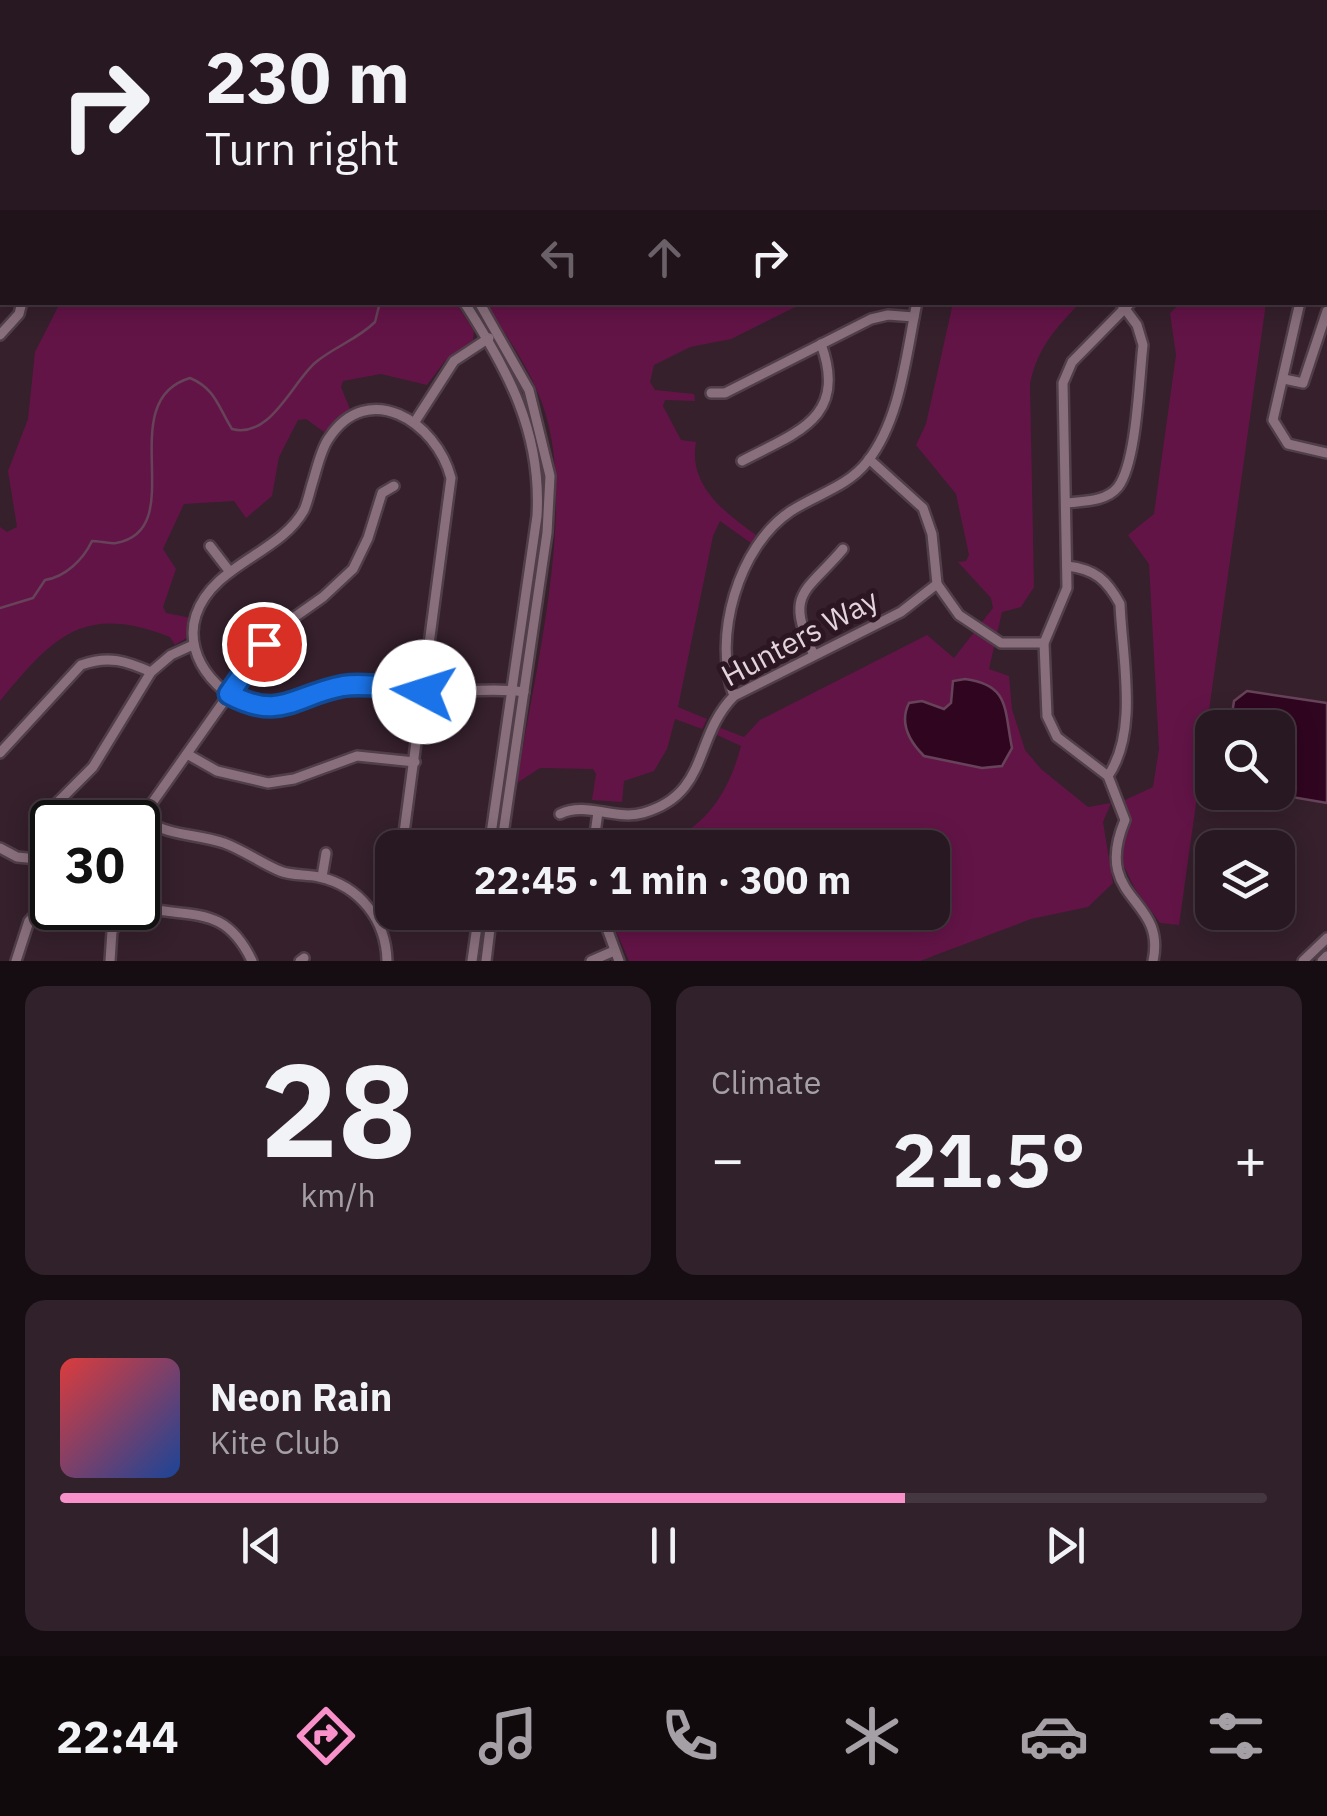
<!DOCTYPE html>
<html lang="en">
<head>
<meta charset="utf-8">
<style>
  body { margin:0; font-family:"IBM Plex Sans",sans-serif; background:#30212a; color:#f1f3f6; height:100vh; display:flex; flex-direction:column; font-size:38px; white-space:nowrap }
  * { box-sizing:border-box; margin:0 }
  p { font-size:32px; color:#a5a0a5 }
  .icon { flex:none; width:55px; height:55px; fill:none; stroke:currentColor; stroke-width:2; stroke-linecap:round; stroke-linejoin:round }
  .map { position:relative; height:961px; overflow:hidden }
  .sheet { display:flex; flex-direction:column; gap:25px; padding:25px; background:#160d12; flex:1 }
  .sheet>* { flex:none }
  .guide { position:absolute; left:0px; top:0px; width:1328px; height:305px; box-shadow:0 5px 25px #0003,0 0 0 2px #44373f; background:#281821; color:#f1f3f6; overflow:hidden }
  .buttons { position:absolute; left:1195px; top:710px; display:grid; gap:20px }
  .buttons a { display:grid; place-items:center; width:100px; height:100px; border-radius:20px; background:#281821; box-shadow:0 5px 25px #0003,0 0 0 2px #44373f; font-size:50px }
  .speed { position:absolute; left:30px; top:800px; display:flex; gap:20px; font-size:50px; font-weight:700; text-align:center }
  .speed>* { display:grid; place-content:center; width:130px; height:130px; border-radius:50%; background:#281821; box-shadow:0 5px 25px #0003,0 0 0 2px #44373f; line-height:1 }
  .speed .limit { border:5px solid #111; border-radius:15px; background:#fff; color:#111 }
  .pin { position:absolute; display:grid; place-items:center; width:85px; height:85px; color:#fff; margin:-42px; border:5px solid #fff; border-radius:50%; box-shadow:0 2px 10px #0007 }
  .me { position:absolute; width:110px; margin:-55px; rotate:275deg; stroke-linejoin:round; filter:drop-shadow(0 0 8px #0008) }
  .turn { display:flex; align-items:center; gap:35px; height:210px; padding:0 40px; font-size:45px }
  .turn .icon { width:130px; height:130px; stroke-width:2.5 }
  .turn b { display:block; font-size:70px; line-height:85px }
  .lanes { display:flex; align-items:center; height:95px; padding:0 40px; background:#0003; justify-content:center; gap:50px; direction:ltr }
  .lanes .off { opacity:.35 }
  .big { font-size:75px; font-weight:800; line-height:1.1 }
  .sheet .widget { flex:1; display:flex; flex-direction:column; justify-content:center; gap:15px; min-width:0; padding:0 35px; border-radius:20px; background:#30212a }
  .sheet .dial { align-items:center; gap:0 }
  .dial b { font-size:130px; line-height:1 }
  .song { display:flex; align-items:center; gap:30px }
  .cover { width:120px; height:120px; border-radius:15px; background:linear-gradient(135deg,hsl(0 70% 55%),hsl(220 70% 35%)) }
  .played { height:10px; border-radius:5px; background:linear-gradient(90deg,#f890ca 70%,#44373f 70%) }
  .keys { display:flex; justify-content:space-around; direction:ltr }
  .heat { display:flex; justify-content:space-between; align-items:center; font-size:55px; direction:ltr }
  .sheet .tiles { flex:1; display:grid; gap:25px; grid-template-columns:1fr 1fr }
  .widget:last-child { grid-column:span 2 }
  .trip { position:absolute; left:375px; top:830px; width:575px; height:100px; border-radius:20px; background:#281821; box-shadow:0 5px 25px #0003,0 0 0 2px #44373f; font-weight:800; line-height:100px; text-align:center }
  .menu { display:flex; height:160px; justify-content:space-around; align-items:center; background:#100a0d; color:#a5a0a5 }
  .menu .icon { width:70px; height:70px }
  .menu .on { color:#f890ca }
  .menu b { font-size:45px; color:#f1f3f6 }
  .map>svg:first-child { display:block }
  .green { fill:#631447 }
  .water { fill:#300520; stroke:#664358; stroke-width:2.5 }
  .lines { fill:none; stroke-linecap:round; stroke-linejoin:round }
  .stream { stroke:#664358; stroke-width:2.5 }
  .minor-casing { stroke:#503e48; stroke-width:14 }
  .minor { stroke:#896f7c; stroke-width:9 }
  .route-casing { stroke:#114b97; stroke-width:25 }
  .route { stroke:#1a73e8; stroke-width:18 }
  .labels { text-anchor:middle; stroke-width:10; stroke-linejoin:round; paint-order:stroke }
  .street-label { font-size:30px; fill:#e3d4db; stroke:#2b1622 }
</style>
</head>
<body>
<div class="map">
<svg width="1327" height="961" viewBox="0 0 1327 961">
  <rect width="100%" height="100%" fill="#35202c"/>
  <!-- green -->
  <g class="green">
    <polygon points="576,0 1047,0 574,2"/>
    <path d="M60 303H456L474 331 473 340 445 361 427 385 381 374 343 381 341 387 350 409 324 432 306 419 298 420 279 457 272 496 246 518 234 501 184 504 163 549 176 569 163 607 166 613 191 618 188 637 175 645 170 637C83 603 53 637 0 701V527L7 532 17 527 8 471 28 419 35 352Z"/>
    <path d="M485 303H803L731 339 690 347 654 365 650 382 655 390 694 394 695 401 665 400 663 406 681 440 696 442C688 485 724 512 756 535L751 543 720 521 713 536 678 707 707 719 702 729 675 719 667 749 654 771 624 781 622 802 592 800 596 774 593 769 540 768 517 783C533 676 579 503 542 403 529 367 506 335 485 303Z"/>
    <path d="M953 303 1078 305C1054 330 1037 349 1030 384L1034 587 1021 607 1002 612 989 669 1009 676 1012 709 1025 750 1041 769 1088 807 1111 803 1103 822 1113 883 1088 907 1031 919 920 961H629L608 913 932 912V848L648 847C701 836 728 796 741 746L715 734 718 727 744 737 760 720 927 635 954 658 993 608 991 598 958 562 966 561 969 555 956 494 916 445 926 424Z"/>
    <polygon points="1181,303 1266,303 1179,925 1160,923 1135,889 1121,860 1121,840 1129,824 1125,800 1153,787 1159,749 1149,564 1128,535 1154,514 1176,355 1170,313"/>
  </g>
  <!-- water -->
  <g class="water">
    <path d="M965 679C1010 685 1004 709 1012 748L1002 766 982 768 924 756C909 741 899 723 909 703L922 701 944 709 951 703 953 681Z"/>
    <polygon points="1247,691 1327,703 1327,803 1268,793 1278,792 1278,728 1230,727 1234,701"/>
  </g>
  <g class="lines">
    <!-- stream -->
    <g class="stream">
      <polyline points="659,2 661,0"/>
      <polyline points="796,2 799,0"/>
      <polyline points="955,2 958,0"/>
      <path d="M0 608 33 598 45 580C65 577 83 560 92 541 100 541 108 544 116 543 192 530 111 401 190 378 216 389 218 407 232 429 271 439 292 382 316 362 334 347 358 339 375 322L380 302"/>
    </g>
    <!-- minor casing -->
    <g class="minor-casing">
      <g id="minor">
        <polyline points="318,0 318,2"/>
        <polyline points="329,0 330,2"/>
        <polyline points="456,0 462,2"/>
        <polyline points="62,2 63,0"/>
        <polyline points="432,2 434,0"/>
        <polyline points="508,2 515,0"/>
        <polyline points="1124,2 1127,0"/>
        <polyline points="1325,43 1327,26"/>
        <polyline points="1325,54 1327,71"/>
        <polyline points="0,121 2,119"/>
        <polyline points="1325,128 1327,125"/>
        <polyline points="0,202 2,203"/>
        <polyline points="0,249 2,249"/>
        <path d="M464 302C508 370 542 433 537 516L489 848"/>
        <polyline points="479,302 529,390 550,476 547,533 501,848"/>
        <path d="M1131 302 1072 362 1063 383 1067 588 1044 643 1047 716 1057 737 1108 776 1125 820C1091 901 1167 896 1153 961"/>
        <polyline points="1300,302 1273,420 1288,444 1327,453"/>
        <polyline points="0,335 19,314 22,302"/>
        <polyline points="1284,379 1303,383 1327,311"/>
        <polyline points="711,393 725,393 871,319 888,315 914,317"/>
        <polyline points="416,420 454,361 489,338"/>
        <polyline points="869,459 923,508 932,534 937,584 959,615 1001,643 1044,643"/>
        <path d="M742 461C797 432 848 418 821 344"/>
        <path d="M1066 503C1083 501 1106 502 1118 487 1137 462 1139 378 1143 345L1137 325 1120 302"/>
        <polyline points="210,546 230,572"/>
        <path d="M1067 566C1095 569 1107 580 1120 604 1122 657 1139 731 1108 776"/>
        <path d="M814 655C783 592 807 592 843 549"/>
        <path d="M734 696C712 638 738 546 791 511 817 494 847 487 867 462 901 419 906 354 917 302"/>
        <path d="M0 753 81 665C109 655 126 661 151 672"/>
        <polyline points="187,754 217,771 268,783 294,779 357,756 415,762"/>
        <path d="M560 814C586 801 616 821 643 813 710 794 693 737 734 696L901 612 937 584"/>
        <path d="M142 819C172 837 193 833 224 843 243 850 261 863 280 871 292 876 306 874 319 877 360 886 386 920 387 961"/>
        <polyline points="138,823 272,633 323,597 353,569 368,538 382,493 394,486"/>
        <polyline points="0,848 17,857 37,859"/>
        <path d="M402 848C418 724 435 601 451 478 436 421 368 379 329 438 321 449 317 468 313 481 310 490 308 501 304 510 280 554 213 564 196 615 181 660 226 707 270 708 299 709 322 686 350 685 375 685 401 691 426 692 460 693 490 687 524 692"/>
        <polyline points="593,848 598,812"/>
        <polyline points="322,877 326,853"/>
        <polyline points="52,886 37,859 35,842 43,817 93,767 151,672 171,655 193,645"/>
        <path d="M138 906C190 920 224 902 252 961"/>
        <polyline points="542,912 544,924"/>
        <polyline points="601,912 619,961"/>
        <polyline points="375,913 392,891"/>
        <polyline points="16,961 29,921 52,897"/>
        <polyline points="110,961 112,931 129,908"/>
        <polyline points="300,961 304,958"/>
        <polyline points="472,961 479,912"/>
        <polyline points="486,961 492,912"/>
        <polyline points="591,961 614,951"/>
        <polyline points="1303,961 1327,938"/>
        <polyline points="1322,961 1327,956"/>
      </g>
    </g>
    <!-- minor -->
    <use href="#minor" class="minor"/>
  </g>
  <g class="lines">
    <!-- route casing -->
    <g class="route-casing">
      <path id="route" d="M264 644 229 694C281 722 294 695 343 686 368 682 399 690 424 692"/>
    </g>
    <!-- route -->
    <use href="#route" class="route"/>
  </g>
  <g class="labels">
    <!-- street labels -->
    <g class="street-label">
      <text transform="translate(800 638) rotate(-28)" y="10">Hunters Way</text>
    </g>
  </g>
</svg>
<div class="buttons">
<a><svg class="icon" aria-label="search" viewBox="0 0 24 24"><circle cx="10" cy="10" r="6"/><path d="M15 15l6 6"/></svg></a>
<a><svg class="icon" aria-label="layers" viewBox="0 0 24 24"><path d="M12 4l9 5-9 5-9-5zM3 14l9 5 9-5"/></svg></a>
</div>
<div class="speed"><div class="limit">30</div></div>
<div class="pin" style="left:264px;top:644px;background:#d93025"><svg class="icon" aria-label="arrive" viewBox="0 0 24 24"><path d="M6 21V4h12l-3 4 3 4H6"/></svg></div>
<svg class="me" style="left:424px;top:692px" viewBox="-20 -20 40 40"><circle r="19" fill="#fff"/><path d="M0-13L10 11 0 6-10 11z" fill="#1a73e8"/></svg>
<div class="trip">22:45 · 1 min · 300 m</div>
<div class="guide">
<div class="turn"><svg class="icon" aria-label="right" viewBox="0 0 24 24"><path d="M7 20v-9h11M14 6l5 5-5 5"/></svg><div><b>230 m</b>Turn right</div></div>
<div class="lanes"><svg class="icon off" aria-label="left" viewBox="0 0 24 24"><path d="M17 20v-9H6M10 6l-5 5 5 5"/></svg><svg class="icon off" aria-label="ahead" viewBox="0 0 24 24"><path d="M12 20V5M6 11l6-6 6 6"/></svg><svg class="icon" aria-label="right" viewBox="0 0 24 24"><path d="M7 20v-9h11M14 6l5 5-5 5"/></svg></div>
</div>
</div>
<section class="sheet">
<div class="tiles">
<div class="widget dial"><b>28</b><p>km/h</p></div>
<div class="widget"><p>Climate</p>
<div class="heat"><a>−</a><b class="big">21.5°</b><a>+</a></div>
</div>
<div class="widget">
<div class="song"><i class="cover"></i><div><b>Neon Rain</b><p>Kite Club</p></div></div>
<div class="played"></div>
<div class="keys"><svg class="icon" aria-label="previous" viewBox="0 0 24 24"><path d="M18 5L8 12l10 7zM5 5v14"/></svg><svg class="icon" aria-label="pause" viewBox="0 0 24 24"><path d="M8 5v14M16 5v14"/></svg><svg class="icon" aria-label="next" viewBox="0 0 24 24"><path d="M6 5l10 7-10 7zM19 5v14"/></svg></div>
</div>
</div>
</section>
<nav class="menu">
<b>22:44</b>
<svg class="icon on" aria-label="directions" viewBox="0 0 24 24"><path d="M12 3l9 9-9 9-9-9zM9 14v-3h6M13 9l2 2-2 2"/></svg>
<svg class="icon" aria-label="music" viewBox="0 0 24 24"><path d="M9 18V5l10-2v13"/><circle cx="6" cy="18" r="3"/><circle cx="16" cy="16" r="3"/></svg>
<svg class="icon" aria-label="phone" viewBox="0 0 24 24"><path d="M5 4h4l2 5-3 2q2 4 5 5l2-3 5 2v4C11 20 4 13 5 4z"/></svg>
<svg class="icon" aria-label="climate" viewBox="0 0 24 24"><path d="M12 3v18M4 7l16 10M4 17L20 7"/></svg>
<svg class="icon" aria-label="car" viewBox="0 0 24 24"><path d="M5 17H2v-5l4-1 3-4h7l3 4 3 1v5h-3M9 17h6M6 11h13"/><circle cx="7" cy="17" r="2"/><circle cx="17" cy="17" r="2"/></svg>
<svg class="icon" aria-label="filters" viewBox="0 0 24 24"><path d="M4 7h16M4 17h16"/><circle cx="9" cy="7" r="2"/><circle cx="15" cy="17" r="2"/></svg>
</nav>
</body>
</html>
